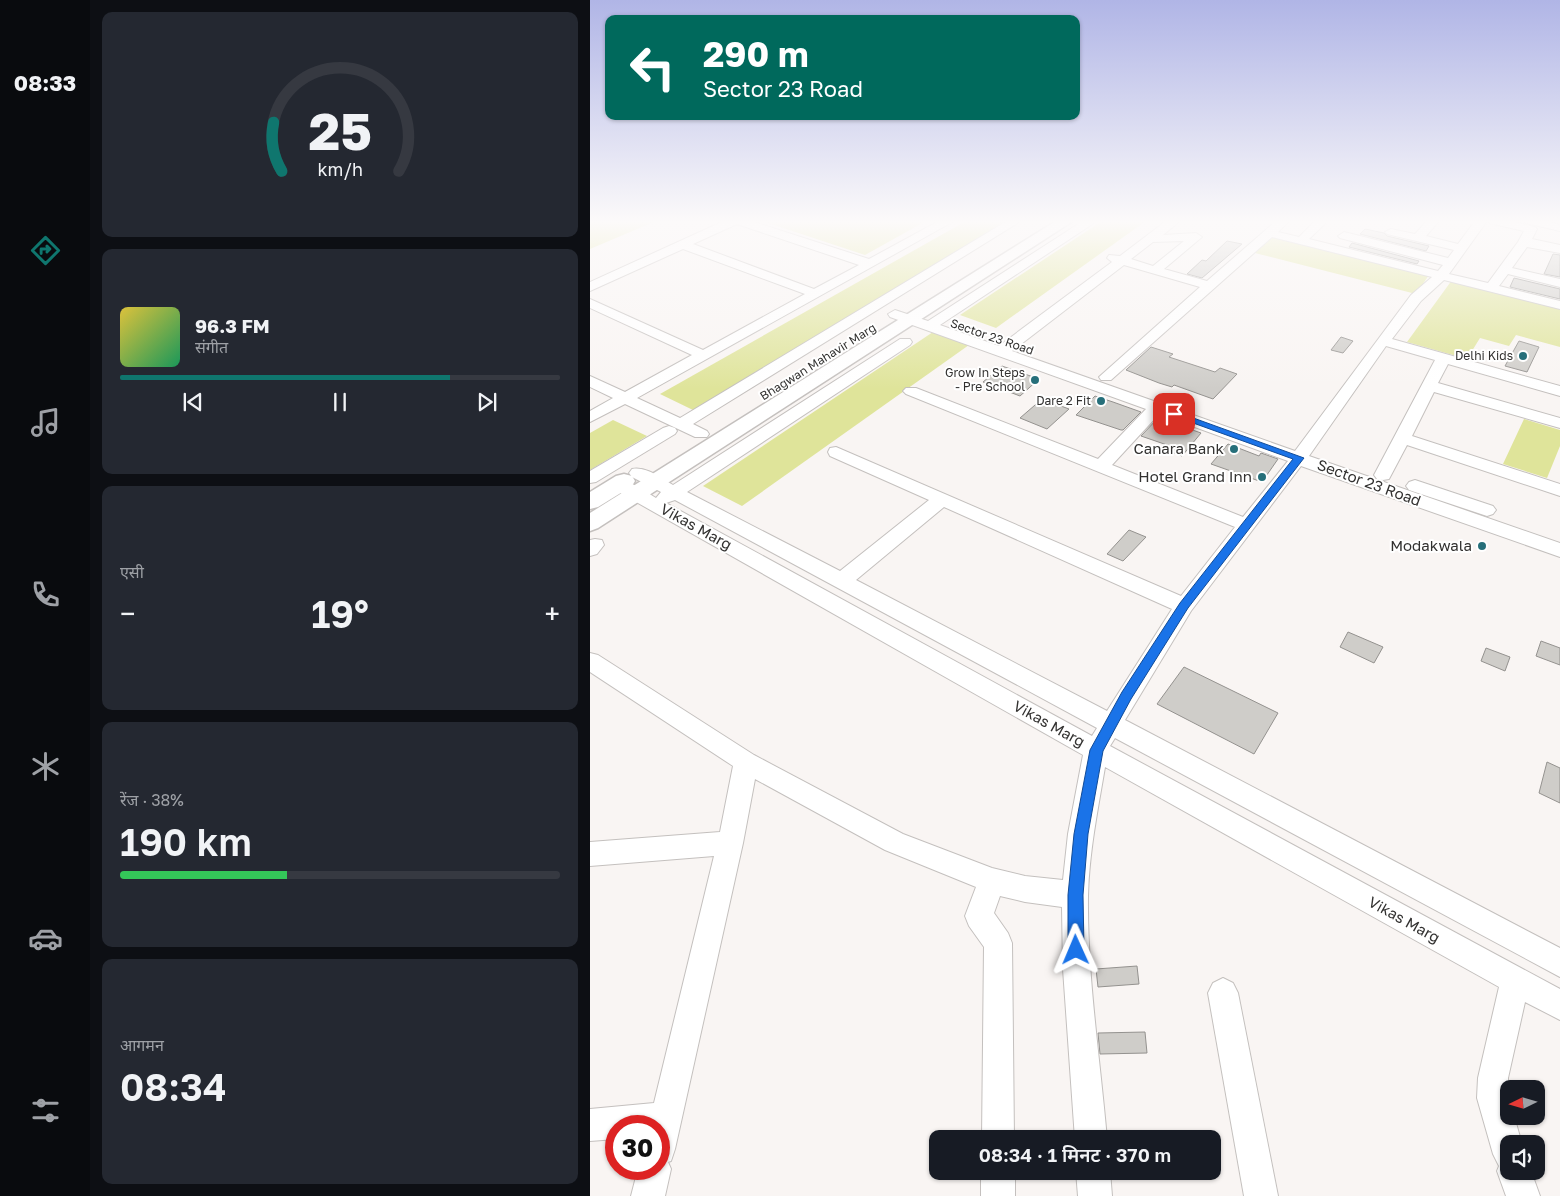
<!DOCTYPE html>
<html lang="hi">
<head>
<meta charset="utf-8">
<style>
  body { margin:0; font-family:"Golos Text","Noto Sans Devanagari",sans-serif; background:#242831; color:#f1f3f6; height:100vh; display:flex; flex-direction:column; font-size:19px; white-space:nowrap }
  * { box-sizing:border-box; margin:0 }
  p { font-size:16px; color:#9ea1a6 }
  .icon { flex:none; width:28px; height:28px; fill:none; stroke:currentColor; stroke-width:2; stroke-linecap:round; stroke-linejoin:round }
  .map { position:relative; flex:1; overflow:hidden }
  .panel { display:flex; flex-direction:column; gap:12px; padding:12px; background:#0d0f14; width:500px }
  .panel>* { flex:none }
  .guide { position:absolute; left:15px; top:15px; width:475px; height:105px; border-radius:10px; box-shadow:0 1px 4px #0004; background:#00695c; color:#fff; overflow:hidden }
  .needle { width:32px; rotate:265deg }
  .tools { position:absolute; left:910px; top:1080px; display:grid; gap:10px }
  .tools a { display:grid; place-items:center; width:45px; height:45px; border-radius:10px; background:#171b24; box-shadow:0 1px 4px #0004; font-size:25px }
  .speed { position:absolute; left:15px; top:1115px; display:flex; gap:10px; font-size:25px; font-weight:700; text-align:center }
  .speed>* { display:grid; place-content:center; width:65px; height:65px; border-radius:50%; background:#171b24; box-shadow:0 1px 4px #0004; line-height:1 }
  .speed .limit { border:8px solid #d22; background:#fff; color:#111 }
  .pin { position:absolute; display:grid; place-items:center; width:42px; height:42px; color:#fff; margin:-21px; border-radius:10px; box-shadow:0 2px 8px #0006 }
  .me { position:absolute; width:55px; margin:-28px; rotate:359deg; stroke-linejoin:round; filter:drop-shadow(0 0 4px #0008) }
  .turn { display:flex; align-items:center; gap:18px; height:105px; padding:0 15px; font-size:22px }
  .turn .icon { width:65px; height:65px; stroke-width:2.5 }
  .turn b { display:block; font-size:35px; line-height:42px }
  .big { font-size:38px; font-weight:600; line-height:1.1 }
  .panel .card { flex:1; display:flex; flex-direction:column; justify-content:center; gap:8px; min-width:0; padding:0 18px; border-radius:10px; background:#242831 }
  .panel .dial { align-items:center; gap:0 }
  .dial svg { height:130px; overflow:visible; fill:none; stroke:#363941; stroke-width:7; stroke-linecap:round; text-anchor:middle }
  .dial text { fill:#f1f3f6; stroke:none }
  .song { display:flex; align-items:center; gap:15px }
  .cover { width:60px; height:60px; border-radius:8px; background:linear-gradient(135deg,hsl(50 70% 55%),hsl(150 70% 35%)) }
  .played { height:5px; border-radius:2px; background:linear-gradient(90deg,#0f766e 75%,#363941 75%) }
  .keys { display:flex; justify-content:space-around; direction:ltr }
  .heat { display:flex; justify-content:space-between; align-items:center; font-size:28px; direction:ltr }
  .charge { height:8px; border-radius:4px; background:linear-gradient(90deg,#34c759 38%,#363941 0) }
  .trip { position:absolute; left:339px; top:1130px; width:292px; height:50px; border-radius:10px; background:#171b24; box-shadow:0 1px 4px #0004; font-weight:600; line-height:50px; text-align:center }
  main { display:flex; flex:1; min-height:0 }
  .menu { display:flex; flex-direction:column; width:90px; justify-content:space-around; align-items:center; background:#090b0e; color:#9ea1a6 }
  .menu .icon { width:35px; height:35px }
  .menu .selected { color:#0f766e }
  .menu b { font-size:22px; color:#f1f3f6 }
  .map>svg:first-child { display:block }
  .green { fill:#dfe49a }
  .building { fill:#cfcdc9; stroke:#94928f }
  .lines { fill:none; stroke-linecap:round; stroke-linejoin:round }
  .minor-casing { stroke:#c4c0be; stroke-width:2 }
  .major-casing { stroke:#c4c0be; stroke-width:3 }
  .minor { fill:#fff; fill-rule:evenodd }
  .major { fill:#fff; fill-rule:evenodd }
  .route { fill:#1a73e8; stroke:#114b97 }
  .poi-dot { fill:#266f7a; stroke:#fff; stroke-width:2 }
  .labels { text-anchor:middle; stroke-width:4; stroke-linejoin:round; paint-order:stroke }
  .far-street-label { font-size:12px; fill:#323130; stroke:#fff }
  .far-poi-label { font-size:12px; fill:#323130; stroke:#fff; text-anchor:end }
  .poi-label { font-size:15px; fill:#323130; stroke:#fff; text-anchor:end }
  .street-label { font-size:15px; fill:#323130; stroke:#fff }
</style>
</head>
<body>
<main>
<nav class="menu">
<b>08:33</b>
<svg class="icon selected" aria-label="directions" viewBox="0 0 24 24"><path d="M12 3l9 9-9 9-9-9zM9 14v-3h6M13 9l2 2-2 2"/></svg>
<svg class="icon" aria-label="music" viewBox="0 0 24 24"><path d="M9 18V5l10-2v13"/><circle cx="6" cy="18" r="3"/><circle cx="16" cy="16" r="3"/></svg>
<svg class="icon" aria-label="phone" viewBox="0 0 24 24"><path d="M5 4h4l2 5-3 2q2 4 5 5l2-3 5 2v4C11 20 4 13 5 4z"/></svg>
<svg class="icon" aria-label="climate" viewBox="0 0 24 24"><path d="M12 3v18M4 7l16 10M4 17L20 7"/></svg>
<svg class="icon" aria-label="car" viewBox="0 0 24 24"><path d="M5 17H2v-5l4-1 3-4h7l3 4 3 1v5h-3M9 17h6M6 11h13"/><circle cx="7" cy="17" r="2"/><circle cx="17" cy="17" r="2"/></svg>
<svg class="icon" aria-label="filters" viewBox="0 0 24 24"><path d="M4 7h16M4 17h16"/><circle cx="9" cy="7" r="2"/><circle cx="15" cy="17" r="2"/></svg>
</nav>
<section class="panel">
<div class="card dial"><svg viewBox="0 0 100 80">
<path d="M14 69A42 42 0 1 1 86 69"/>
<path d="M14 69A42 42 0 0 1 9 39" stroke="#0f766e"/>
<text x="50" y="56" font-size="32" font-weight="700">25</text>
<text x="50" y="72" font-size="11">km/h</text>
</svg></div>
<div class="card">
<div class="song"><i class="cover"></i><div><b>96.3 FM</b><p>संगीत</p></div></div>
<div class="played"></div>
<div class="keys"><svg class="icon" aria-label="previous" viewBox="0 0 24 24"><path d="M18 5L8 12l10 7zM5 5v14"/></svg><svg class="icon" aria-label="pause" viewBox="0 0 24 24"><path d="M8 5v14M16 5v14"/></svg><svg class="icon" aria-label="next" viewBox="0 0 24 24"><path d="M6 5l10 7-10 7zM19 5v14"/></svg></div>
</div>
<div class="card"><p>एसी</p>
<div class="heat"><a>−</a><b class="big">19°</b><a>+</a></div>
</div>
<div class="card"><p>रेंज · 38%</p><b class="big">190 km</b><div class="charge"></div></div>
<div class="card"><p>आगमन</p><b class="big">08:34</b></div>
</section>
<div class="map">
<svg width="970" height="1196" viewBox="0 0 970 1196">
  <rect width="100%" height="100%" fill="#f9f5f3"/>
  <!-- green -->
  <g class="green">
    <polygon points="0,221 66,221 0,249"/>
    <polygon points="172,221 336,221 275,255"/>
    <polygon points="376,221 421,221 103,410 70,394"/>
    <polygon points="512,221 556,221 406,328 370,315"/>
    <polygon points="682,237 839,275 826,294 665,253"/>
    <polygon points="862,280 970,308 970,347 926,335 919,346 890,338 877,359 817,342"/>
    <polygon points="343,332 379,345 152,506 113,486"/>
    <polygon points="934,419 970,430 970,446 957,478 913,464"/>
    <polygon points="23,420 57,436 0,470 0,433"/>
  </g>
  <!-- building -->
  <g class="building">
    <polygon points="775,229 794,233 797,236 839,246 836,251 770,234"/>
    <polygon points="637,241 652,244 612,278 597,274 612,260 616,261"/>
    <polygon points="762,243 829,261 827,264 759,247"/>
    <polygon points="963,254 970,255 970,277 954,274"/>
    <polygon points="924,278 970,289 970,299 920,287"/>
    <polygon points="751,337 763,341 753,353 741,350"/>
    <polygon points="929,341 949,347 937,372 915,366"/>
    <polygon points="561,347 583,354 579,357 625,372 630,368 647,374 623,399 584,385 582,387 569,383 536,370"/>
    <polygon points="412,366 449,379 430,396 393,382"/>
    <polygon points="505,396 523,402 551,412 533,430 531,430 486,415"/>
    <polygon points="452,399 479,409 457,429 430,418"/>
    <polygon points="568,418 583,423 611,433 592,456 576,450 580,446 551,436"/>
    <polygon points="638,444 669,456 671,453 688,459 672,482 621,464"/>
    <polygon points="539,530 556,537 533,561 517,554"/>
    <polygon points="758,632 793,647 784,663 750,647"/>
    <polygon points="951,641 970,648 970,665 946,656"/>
    <polygon points="896,648 920,657 915,671 891,661"/>
    <polygon points="594,667 688,713 664,754 567,704"/>
    <polygon points="957,762 970,768 970,803 949,793"/>
    <polygon points="547,966 549,984 508,987 506,969"/>
    <polygon points="555,1032 557,1053 510,1054 508,1033"/>
  </g>
  <g class="lines">
    <!-- minor casing -->
    <g class="minor-casing">
      <g id="minor">
        <path d="M134 221H161L279 259 349 221H364L47 398 90 418 417 221H431L103 424 117 431 119 434 117 437H105L35 404 0 422V411L23 398 0 387V376L35 392 102 355 0 308V299L113 350 215 294 93 249 0 291V282ZM147 224 269 265 224 289 103 244Z"/>
        <path d="M493 221H507L350 325 409 346 522 262 517 258 519 255 530 256 576 221H590L573 235 606 233 612 237 574 269 617 281 686 221H699L688 232 709 237 725 221H738L719 239 848 271 853 265 750 238 748 236 754 232 858 258 864 250 797 234 795 232 801 229 825 234 837 221H849L836 236 868 244 885 221H897L859 274 898 283 928 242 934 231 899 223 897 221H921L945 227 947 229 942 239 970 245V253L937 247 922 268 970 279V287L918 274 909 286 970 301V309L854 280 831 301 802 339 970 386V396L858 364 848 383 970 418V428L844 392 822 436 970 484V496L817 445 799 479 793 480 787 479 784 475 845 360 796 346 719 456 970 543V557L711 466 601 611 535 720 970 948V977L525 738 520 746 970 989V1020L935 1002 918 1078 919 1116H924L932 1144H919V1171H941L950 1196H916L907 1171 909 1166 903 1154 887 1098 888 1078 909 987 515 767C508 809 499 852 498 896 497 976 510 1058 517 1139H485L473 969 472 907 435 902 410 896 404 913 418 933 422 943 424 1139H392L394 947 379 926 375 916 386 887 295 850 165 779 153 843 85 1149 81 1161 78 1162 81 1169 75 1196H41L48 1169H69V1126H26V1139L0 1141V1109L64 1103 124 856 0 866V842L130 832 143 766 0 672V653L8 655 164 755 313 834 402 868 435 876 473 880 478 834 493 755 25 490 22 486 25 482C39 478 54 491 66 498L71 492 42 477 39 473 42 469C56 466 71 478 83 485L310 339H320L322 342 320 345 97 492 250 571 339 500 240 456 238 452 240 448 246 447 591 596 645 527 316 394 313 391 316 388H326L508 459 556 409 300 317 298 314 305 310 338 321ZM682 237 842 277 821 295 705 451 422 351 534 265 610 287 509 377 511 380H521ZM594 241 563 266 541 259 563 242ZM569 414 698 461 653 517 522 465ZM85 500 507 728 502 736 76 503ZM354 507 582 609 517 711 266 580Z"/>
        <polygon points="934,221 956,221 970,225 970,231 936,223"/>
        <polygon points="79,426 85,428 87,431 85,434 6,482 0,483 0,471 73,428"/>
        <polygon points="825,480 903,506 906,510 903,514 897,516 819,490 816,486 819,482"/>
        <polygon points="5,539 12,540 14,545 7,554 0,556 0,540"/>
        <polygon points="633,978 643,983 648,993 688,1196 654,1196 618,993 623,983"/>
        <rect x="391" y="1171" width="34" height="25"/>
        <polygon points="486,1171 520,1171 522,1196 488,1196"/>
      </g>
    </g>
    <!-- major casing -->
    <g class="major-casing">
      <g id="major">
        <polygon points="466,221 483,221 8,528 0,531 0,513"/>
        <polygon points="34,474 42,476 45,481 42,486 8,507 0,509 0,492 26,476"/>
      </g>
    </g>
    <!-- minor -->
    <use href="#minor" class="minor"/>
    <!-- major -->
    <use href="#major" class="major"/>
  </g>
  <!-- sky -->
  <linearGradient id="sky" x2="0" y2="1"><stop stop-color="#b0b5e6"/><stop offset="0.57" stop-color="#fcfafa"/><stop offset="1" stop-color="#fcfafa" stop-opacity="0"/></linearGradient>
  <rect width="970" height="389" fill="url(#sky)"/>
  <!-- route -->
  <polygon class="route" points="584,411 714,458 598,608 541,699 513,751 498,834 493,895 494,950 492,956 486,958 481,956 478,950 478,895 484,834 500,750 532,692 590,603 703,459 581,415 581,412"/>
  <!-- markers -->
  <g class="poi-dot">
    <circle cx="933" cy="356" r="5"/>
    <circle cx="445" cy="380" r="5"/>
    <circle cx="511" cy="401" r="5"/>
    <circle cx="644" cy="449" r="5"/>
    <circle cx="672" cy="477" r="5"/>
    <circle cx="892" cy="546" r="5"/>
  </g>
  <g class="labels">
    <!-- far-street labels -->
    <g class="far-street-label">
      <text transform="translate(402 337) rotate(19)" y="4">Sector 23 Road</text>
      <text transform="translate(228 362) rotate(-32)" y="4">Bhagwan Mahavir Marg</text>
    </g>
    <!-- far-poi labels -->
    <g class="far-poi-label">
      <text x="923" y="360">Delhi Kids</text>
      <text x="435" y="377">Grow In Steps<tspan x="435" dy="14">- Pre School</tspan></text>
      <text x="501" y="405">Dare 2 Fit</text>
    </g>
    <!-- poi labels -->
    <g class="poi-label">
      <text x="634" y="454">Canara Bank</text>
      <text x="662" y="482">Hotel Grand Inn</text>
      <text x="882" y="551">Modakwala</text>
    </g>
    <!-- street labels -->
    <g class="street-label">
      <text transform="translate(779 483) rotate(20)" y="5">Sector 23 Road</text>
      <text transform="translate(106 527) rotate(29)" y="5">Vikas Marg</text>
      <text transform="translate(459 724) rotate(29)" y="5">Vikas Marg</text>
      <text transform="translate(814 920) rotate(29)" y="5">Vikas Marg</text>
    </g>
  </g>
</svg>
<div class="tools">
<a><svg class="needle" viewBox="-14 -14 28 28"><path d="M0-13l5 13h-10z" fill="#e53935"/><path d="M0 13l5-13h-10z" fill="#9ea1a6"/></svg></a>
<a><svg class="icon" aria-label="sound" viewBox="0 0 24 24"><path d="M4 9h4l5-4v14l-5-4H4zM17 9q2 3 0 6"/></svg></a>
</div>
<div class="speed"><div class="limit">30</div></div>
<div class="pin" style="left:584px;top:414px;background:#d93025"><svg class="icon" aria-label="arrive" viewBox="0 0 24 24"><path d="M6 21V4h12l-3 4 3 4H6"/></svg></div>
<svg class="me" style="left:486px;top:950px" viewBox="-20 -20 40 40"><path d="M0-17L14 15 0 8-14 15z" fill="#1a73e8" stroke="#fff" stroke-width="4"/></svg>
<div class="trip">08:34 · 1 मिनट · 370 m</div>
<div class="guide">
<div class="turn"><svg class="icon" aria-label="left" viewBox="0 0 24 24"><path d="M17 20v-9H6M10 6l-5 5 5 5"/></svg><div><b>290 m</b>Sector 23 Road</div></div>
</div>
</div>
</main>
</body>
</html>
